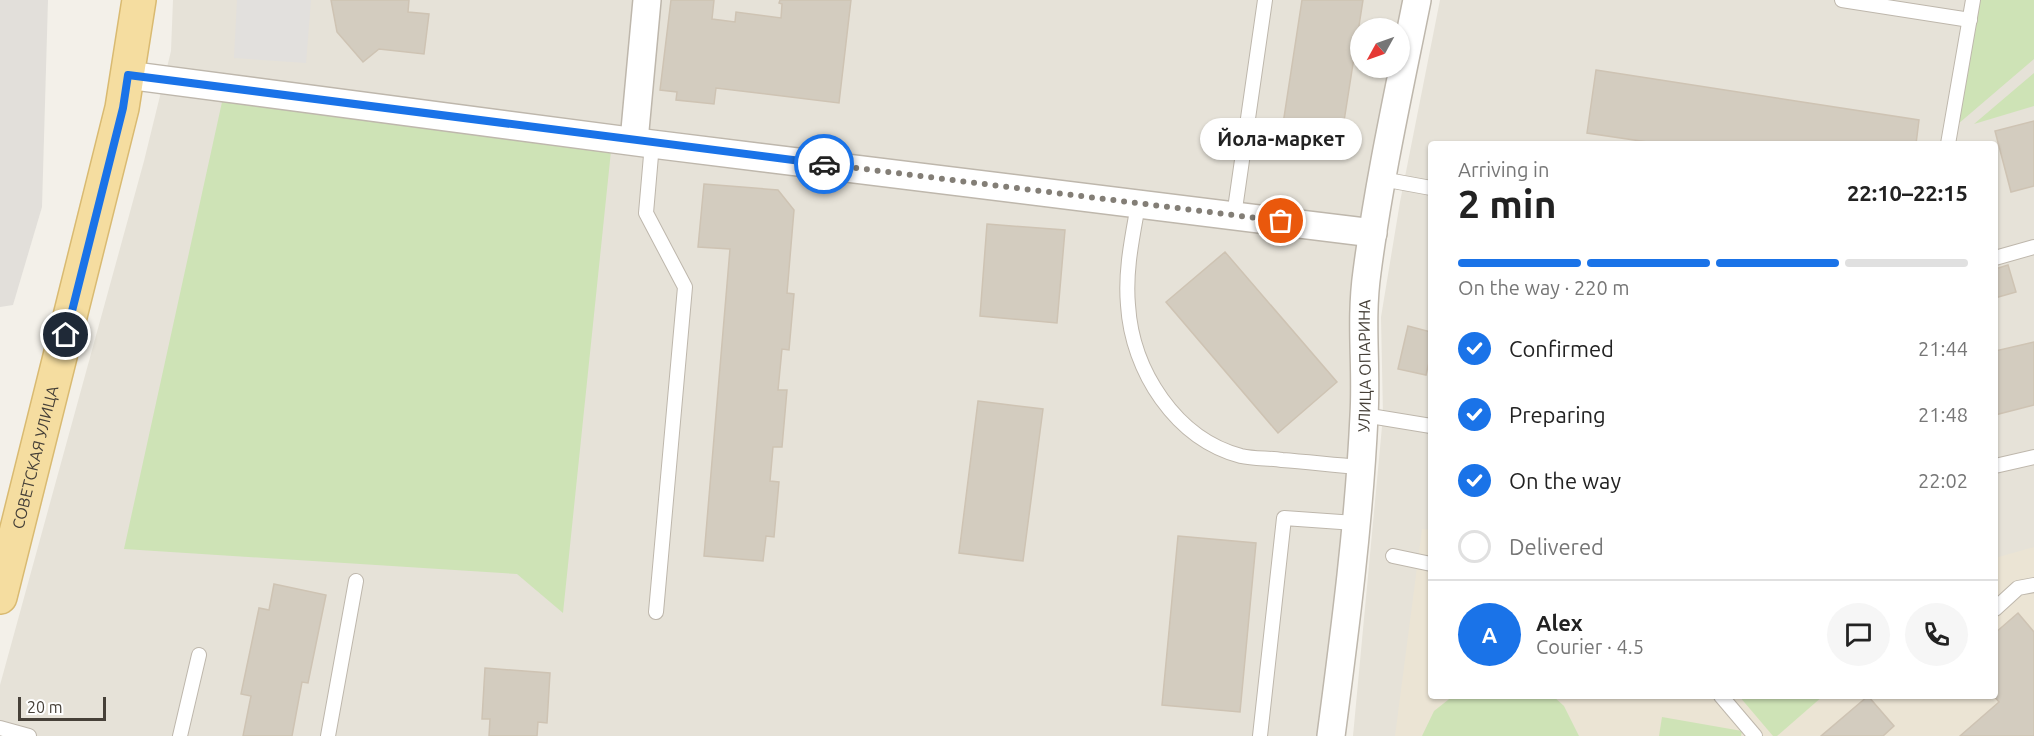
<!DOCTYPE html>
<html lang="en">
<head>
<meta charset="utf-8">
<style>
  :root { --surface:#fff; --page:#f6f6f6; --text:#222; --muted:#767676; --line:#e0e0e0; --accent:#1a73e8 }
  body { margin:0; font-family:Ubuntu,sans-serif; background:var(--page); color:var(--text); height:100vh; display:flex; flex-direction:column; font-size:22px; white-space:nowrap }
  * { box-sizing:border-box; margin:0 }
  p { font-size:20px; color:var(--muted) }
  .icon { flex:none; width:33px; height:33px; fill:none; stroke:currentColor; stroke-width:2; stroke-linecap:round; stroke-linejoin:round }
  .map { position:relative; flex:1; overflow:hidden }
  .panel { position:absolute; left:1428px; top:141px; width:570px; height:558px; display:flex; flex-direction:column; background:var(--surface); border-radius:6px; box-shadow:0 2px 4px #0004 }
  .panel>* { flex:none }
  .needle { width:39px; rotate:230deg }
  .fabs { position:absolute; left:1350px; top:18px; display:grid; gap:12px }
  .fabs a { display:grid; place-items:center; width:60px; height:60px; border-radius:50%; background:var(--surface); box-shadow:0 2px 4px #0004; font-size:30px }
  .scale { position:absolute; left:18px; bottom:15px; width:88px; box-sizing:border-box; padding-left:6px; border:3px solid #464038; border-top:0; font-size:16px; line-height:21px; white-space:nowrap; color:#464038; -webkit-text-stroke:4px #fff; paint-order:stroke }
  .pin { position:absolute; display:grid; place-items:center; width:51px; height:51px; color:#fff; margin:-26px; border:3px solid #fff; border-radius:50%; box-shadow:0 2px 6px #0007 }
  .courier { position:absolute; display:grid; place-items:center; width:60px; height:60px; margin:-30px; border:4px solid #1a73e8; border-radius:50%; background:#fff; color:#222; box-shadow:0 2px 8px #0007 }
  .bubble { position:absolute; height:42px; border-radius:21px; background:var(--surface); box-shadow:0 2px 4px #0004; font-size:20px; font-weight:600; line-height:42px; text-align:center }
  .summary em { font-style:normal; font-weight:600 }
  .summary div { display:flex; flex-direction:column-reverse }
  .summary { display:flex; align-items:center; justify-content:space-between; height:102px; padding:0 30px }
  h1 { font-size:39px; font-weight:600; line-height:45px }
  .bar { display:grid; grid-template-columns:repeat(4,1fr); gap:9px 6px; align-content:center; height:72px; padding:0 30px }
  .bar i { height:8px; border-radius:4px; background:var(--line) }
  .bar .current { background:var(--accent) }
  .bar p { grid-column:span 4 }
  .line { display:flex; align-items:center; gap:15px; padding:0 30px; border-top:2px solid var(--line) }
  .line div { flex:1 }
  .round { display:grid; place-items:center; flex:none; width:63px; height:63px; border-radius:32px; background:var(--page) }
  ol { padding:0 30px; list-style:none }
  li { display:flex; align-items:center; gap:18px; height:66px }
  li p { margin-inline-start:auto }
  li .icon { padding:6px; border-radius:50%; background:var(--accent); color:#fff; stroke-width:4 }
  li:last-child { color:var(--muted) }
  li i { width:33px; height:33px; border:3px solid var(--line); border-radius:50% }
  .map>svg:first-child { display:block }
  .residential { fill:#e6e2d8; fill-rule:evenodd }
  .industrial { fill:#e2dfda }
  .education { fill:#ebe4d4 }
  .green { fill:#cee3b6 }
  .parking { fill:#e2e0dd }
  .building { fill:#d3ccbf; stroke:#cec3b3; stroke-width:1.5 }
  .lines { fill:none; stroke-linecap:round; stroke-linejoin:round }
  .service-casing { stroke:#beb7ac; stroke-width:16 }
  .minor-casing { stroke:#beb7ac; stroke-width:30 }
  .primary-casing { stroke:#d9ba71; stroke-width:36 }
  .service { stroke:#fff; stroke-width:14 }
  .minor { stroke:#fff; stroke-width:27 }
  .primary { stroke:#f5dda0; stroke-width:33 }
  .done { stroke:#837e76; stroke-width:6; stroke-dasharray:0 10.8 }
  .route { stroke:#1a73e8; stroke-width:8 }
  .labels { text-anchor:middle; stroke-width:6; stroke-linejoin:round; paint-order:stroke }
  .street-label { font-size:16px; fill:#464038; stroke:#fff }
</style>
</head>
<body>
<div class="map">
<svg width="2034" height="736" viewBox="0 0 2034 736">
  <rect width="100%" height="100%" fill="#f3f0e9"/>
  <g class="residential">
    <polygon points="173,0 1412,0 1400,28 1360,28 1360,68 1399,68 1350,319 1358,367 1329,736 0,736 0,685 144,161 171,51"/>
    <path d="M1440,0h594v736h-681l30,-320 -2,-99 19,-115zM1431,144h564v552h-564z"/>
  </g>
  <polygon class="industrial" points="0,0 48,0 42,207 13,305 0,307"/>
  <polygon class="education" points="1422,529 1431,530 1431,696 1995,696 1995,558 2034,547 2034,736 1395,736"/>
  <g class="green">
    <polygon points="1978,0 2034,0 2034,59 1958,124"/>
    <polygon points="2034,73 2034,106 1974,124"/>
    <polygon points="222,102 611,151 563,613 517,574 124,549"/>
    <polygon points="1453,696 1553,696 1564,706 1579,736 1422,736 1434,711"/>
    <polygon points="1739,696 1823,696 1777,736 1773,736"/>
    <polygon points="1662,717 1742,731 1741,736 1659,736"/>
  </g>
  <polygon class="parking" points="237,0 311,0 306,63 234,58"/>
  <g class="building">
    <polygon points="331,0 409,0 408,12 429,14 424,54 379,49 363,62 337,32"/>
    <polygon points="671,0 714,0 712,19 735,22 736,12 781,18 782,4 779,3 780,0 851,0 839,103 716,88 714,104 676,100 677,92 660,90"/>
    <polygon points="1302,0 1363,0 1342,134 1283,124"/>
    <polygon points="1596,70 1919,120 1916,144 1661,144 1587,133"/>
    <polygon points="2034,121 2034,186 2011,192 1995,131"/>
    <polygon points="704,184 778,190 794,210 787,293 794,294 789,350 782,349 778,390 787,390 782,447 773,447 770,481 779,482 774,537 766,536 763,561 704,556 730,249 698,247"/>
    <polygon points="987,224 1065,230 1057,323 980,316"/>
    <polygon points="1225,252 1337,382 1278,433 1166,302"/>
    <polygon points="2008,265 2016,292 1995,298 1995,269"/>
    <polygon points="1408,326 1431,332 1431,353 1426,375 1398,369"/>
    <polygon points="2034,342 2034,405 1995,415 1995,351"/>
    <polygon points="978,401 1043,409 1023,561 959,553"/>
    <polygon points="1178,536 1256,543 1240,712 1162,705"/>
    <polygon points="274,584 326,595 308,683 302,682 292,736 243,736 251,696 241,694 259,608 269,610"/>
    <polygon points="2018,613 2034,632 2034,736 1960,736 1999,702 1994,696 1995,633"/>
    <polygon points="485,668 550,673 547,723 538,722 537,736 489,736 490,719 482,719"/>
    <polygon points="1868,696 1894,726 1883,736 1821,736"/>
  </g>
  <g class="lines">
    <g class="service-casing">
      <g id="service">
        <polyline points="1842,0 1970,20"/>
        <polyline points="652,144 646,213 685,287 656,612"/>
        <polyline points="1948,144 1973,0"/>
        <polyline points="1382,179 1431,188"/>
        <path d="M1138,205c-6,34 -13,66 -10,100 4,66 48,134 113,151 13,3 28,2 41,4 26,2 52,5 78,7"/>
        <polyline points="1234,216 1265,0"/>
        <polyline points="1995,258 2034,247"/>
        <polyline points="1364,415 1431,426"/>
        <polyline points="1995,466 2034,457"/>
        <polyline points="1393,556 1431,564"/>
        <polyline points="1995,609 2018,588 2034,585"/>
        <polyline points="1721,696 1755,736"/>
        <polyline points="0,728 29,736"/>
        <polyline points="180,736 199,655"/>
        <polyline points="328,736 356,581"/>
        <polyline points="1260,736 1284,518 1355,523"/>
      </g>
    </g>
    <g class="minor-casing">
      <g id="minor">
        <polyline points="127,75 652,144 1373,233"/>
        <polyline points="634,141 647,0"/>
        <path id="s1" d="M1331,736c14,-106 28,-213 33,-320 3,-49 -4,-95 3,-144 12,-92 32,-182 50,-272"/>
      </g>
    </g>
    <g class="primary-casing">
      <g id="primary">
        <path id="s2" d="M0,597l122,-489 17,-108"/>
      </g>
    </g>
    <use href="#service" class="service"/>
    <use href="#minor" class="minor"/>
    <use href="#primary" class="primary"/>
  </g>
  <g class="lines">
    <polyline class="done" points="824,164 1281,221"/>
    <polyline class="route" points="66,335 123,108 128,75 824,164"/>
  </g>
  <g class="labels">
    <g class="street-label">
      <text dy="6" stroke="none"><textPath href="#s1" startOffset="372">УЛИЦА ОПАРИНА</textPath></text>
      <text dy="6" stroke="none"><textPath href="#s2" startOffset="144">СОВЕТСКАЯ УЛИЦА</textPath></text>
    </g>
  </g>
</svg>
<div class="fabs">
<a><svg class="needle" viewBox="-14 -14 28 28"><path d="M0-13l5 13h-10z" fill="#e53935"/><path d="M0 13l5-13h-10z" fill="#767676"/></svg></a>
</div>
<div class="scale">20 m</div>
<div class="pin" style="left:1281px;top:221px;background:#ea580c"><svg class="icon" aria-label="bag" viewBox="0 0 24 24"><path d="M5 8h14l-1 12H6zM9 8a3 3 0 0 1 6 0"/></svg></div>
<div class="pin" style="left:66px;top:335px;background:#1f2937"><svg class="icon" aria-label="home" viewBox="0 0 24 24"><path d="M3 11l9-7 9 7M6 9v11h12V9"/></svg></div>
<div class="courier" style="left:824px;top:164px"><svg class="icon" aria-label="car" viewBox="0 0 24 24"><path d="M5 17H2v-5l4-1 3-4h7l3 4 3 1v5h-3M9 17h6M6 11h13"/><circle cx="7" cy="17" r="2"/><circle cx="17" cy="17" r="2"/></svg></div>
<div class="bubble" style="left:1200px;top:118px;width:162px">Йола-маркет</div>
<section class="panel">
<div class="summary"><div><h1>2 min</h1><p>Arriving in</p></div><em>22:10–22:15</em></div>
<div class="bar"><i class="current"></i><i class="current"></i><i class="current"></i><i></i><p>On the way · 220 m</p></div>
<ol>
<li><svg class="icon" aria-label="check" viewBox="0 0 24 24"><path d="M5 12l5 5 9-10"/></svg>Confirmed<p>21:44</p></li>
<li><svg class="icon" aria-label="check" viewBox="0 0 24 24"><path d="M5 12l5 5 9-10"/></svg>Preparing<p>21:48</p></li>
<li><svg class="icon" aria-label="check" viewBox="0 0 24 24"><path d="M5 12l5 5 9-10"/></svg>On the way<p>22:02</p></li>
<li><i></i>Delivered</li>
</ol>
<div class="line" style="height:108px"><b class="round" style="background:var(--accent);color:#fff">A</b><div><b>Alex</b><p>Courier · 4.5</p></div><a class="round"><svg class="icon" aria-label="chat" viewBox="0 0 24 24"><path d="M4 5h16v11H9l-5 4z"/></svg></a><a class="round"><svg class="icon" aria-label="phone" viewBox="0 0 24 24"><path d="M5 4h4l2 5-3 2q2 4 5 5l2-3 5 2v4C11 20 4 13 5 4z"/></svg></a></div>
</section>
</div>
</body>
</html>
